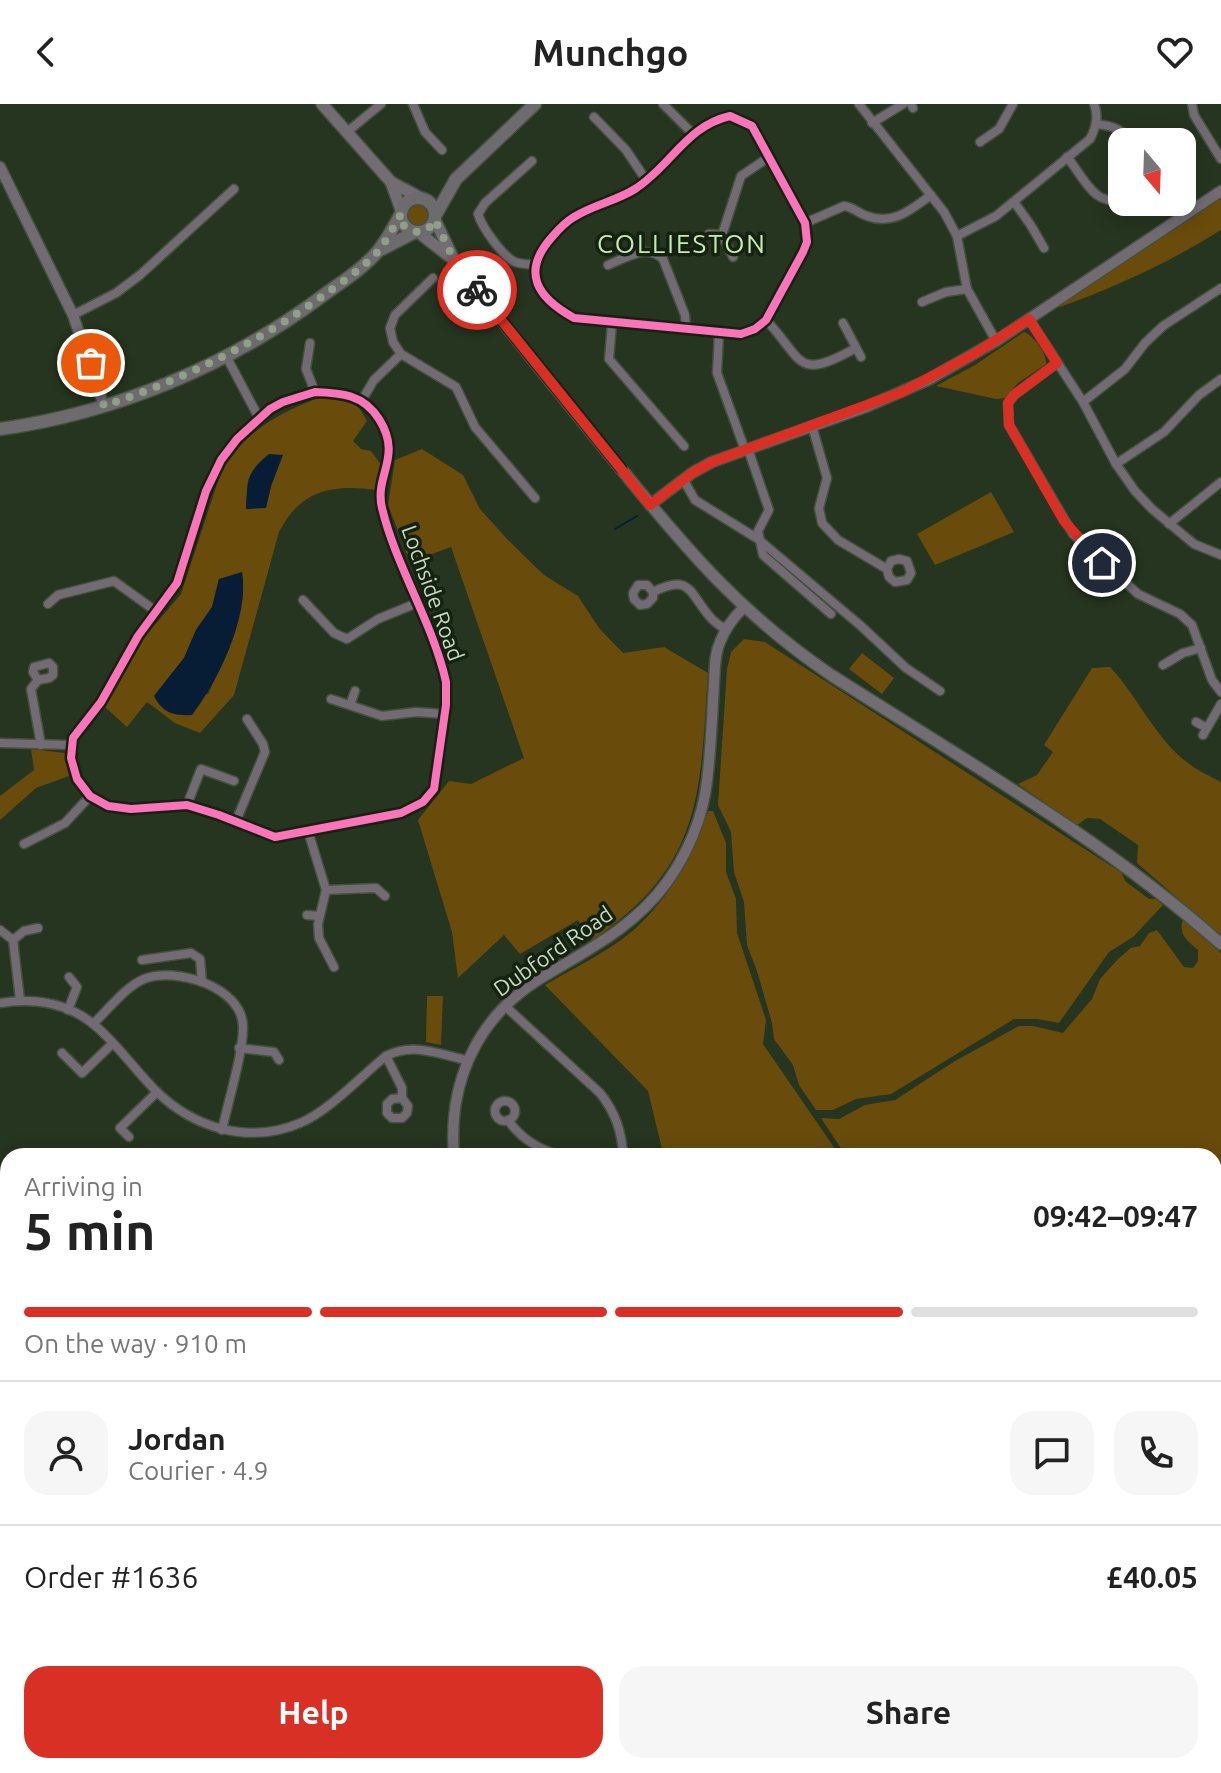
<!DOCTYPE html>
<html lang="en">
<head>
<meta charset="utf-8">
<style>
  :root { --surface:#fff; --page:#f6f6f6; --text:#222; --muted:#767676; --line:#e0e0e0; --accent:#d93025 }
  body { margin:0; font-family:Ubuntu,sans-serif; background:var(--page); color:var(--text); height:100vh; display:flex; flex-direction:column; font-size:30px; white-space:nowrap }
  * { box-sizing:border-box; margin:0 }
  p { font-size:26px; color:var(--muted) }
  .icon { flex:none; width:44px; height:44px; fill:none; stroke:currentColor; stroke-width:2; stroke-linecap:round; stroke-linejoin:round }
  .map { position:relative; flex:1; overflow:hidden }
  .panel { position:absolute; left:0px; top:1044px; width:1222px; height:626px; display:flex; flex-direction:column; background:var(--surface); border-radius:24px 24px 0 0; box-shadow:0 4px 20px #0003 }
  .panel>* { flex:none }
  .needle { width:52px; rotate:161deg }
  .tools { position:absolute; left:1108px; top:24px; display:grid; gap:16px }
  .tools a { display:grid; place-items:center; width:88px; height:88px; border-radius:16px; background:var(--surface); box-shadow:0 4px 20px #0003; font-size:40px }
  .pin { position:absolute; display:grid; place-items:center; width:68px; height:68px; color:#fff; margin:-34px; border:4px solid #fff; border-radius:50%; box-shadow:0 2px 8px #0007 }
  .courier { position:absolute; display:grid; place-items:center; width:80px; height:80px; margin:-40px; border:6px solid #d93025; border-radius:50%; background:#fff; color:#222; box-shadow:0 2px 10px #0007 }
  .headline em { font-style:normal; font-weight:700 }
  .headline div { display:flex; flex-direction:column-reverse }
  .headline { display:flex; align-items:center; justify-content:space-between; height:136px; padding:0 24px }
  h1 { font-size:52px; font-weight:700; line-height:60px }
  .bar { display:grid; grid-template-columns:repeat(4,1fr); gap:12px 8px; align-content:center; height:96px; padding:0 24px }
  .bar i { height:10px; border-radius:6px; background:var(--line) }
  .bar .active { background:var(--accent) }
  .bar p { grid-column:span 4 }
  .line { display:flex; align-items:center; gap:20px; padding:0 24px; border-top:2px solid var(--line) }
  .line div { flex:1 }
  .round { display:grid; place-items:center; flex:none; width:84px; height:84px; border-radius:24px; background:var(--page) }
  .cta { display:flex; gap:16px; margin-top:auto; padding:16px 24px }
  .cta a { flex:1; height:92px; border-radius:24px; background:var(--accent); color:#fff; font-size:32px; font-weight:700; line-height:92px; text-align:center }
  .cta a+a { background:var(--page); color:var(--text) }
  header { display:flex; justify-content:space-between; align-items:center; height:104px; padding:0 24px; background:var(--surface); font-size:36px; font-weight:700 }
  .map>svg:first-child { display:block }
  .green { fill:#694b0c; fill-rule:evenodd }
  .water { fill:#071c35 }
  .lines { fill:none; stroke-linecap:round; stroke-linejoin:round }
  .stream { stroke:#071c35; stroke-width:2 }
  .minor-casing { stroke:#44513e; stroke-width:11 }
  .tertiary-casing { stroke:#44513e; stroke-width:13 }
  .secondary-casing { stroke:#44513e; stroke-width:14 }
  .primary-casing { stroke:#44513e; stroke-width:15 }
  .minor { stroke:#726b74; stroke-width:8 }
  .tertiary { stroke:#726b74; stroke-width:10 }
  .secondary { stroke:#726c73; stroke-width:11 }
  .primary { stroke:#6e6b6f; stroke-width:12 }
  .cycleway-casing { stroke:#152210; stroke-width:13 }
  .cycleway { stroke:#fb73b8; stroke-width:8 }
  .done { stroke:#8f9f88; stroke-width:8; stroke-dasharray:0 14.4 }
  .route { stroke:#d93025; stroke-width:10 }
  .labels { text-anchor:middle; stroke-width:7; stroke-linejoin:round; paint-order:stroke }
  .street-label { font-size:22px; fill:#c7d8c0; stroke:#152210 }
  .quarter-label { font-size:26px; letter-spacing:2px; fill:#c6e9b8; stroke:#152210 }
</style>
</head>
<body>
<header><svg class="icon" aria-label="back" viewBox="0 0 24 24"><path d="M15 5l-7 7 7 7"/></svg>Munchgo<svg class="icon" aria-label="heart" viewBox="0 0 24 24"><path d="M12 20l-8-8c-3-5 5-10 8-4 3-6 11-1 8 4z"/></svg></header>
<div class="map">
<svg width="1221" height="1669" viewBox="0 0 1221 1669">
  <rect width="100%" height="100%" fill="#26351f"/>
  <g class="green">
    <path d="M1221,92v34c-51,32 -105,57 -161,77l-3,-2z"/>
    <circle cx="418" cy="111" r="12"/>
    <path d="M1024,228c10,4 23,21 22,32l-28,19 -13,15 -9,1 -60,-13 39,-21z"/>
    <path d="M318,294h15l24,6 10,17 -14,20 8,8 10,2 11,15 -5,24c-44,-6 -76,-1 -98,42l-45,163 -34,38 -25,-10 -28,-21 -20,25 -22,-20 37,-67 39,-46 40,-122c25,-41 54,-57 97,-74zM282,352l-11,30 -5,21 -20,2 2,-29zM219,475l11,68 -22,47 -54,2 30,-38 12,-28 16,-23z"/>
    <path d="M422,345l41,26 17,34 27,30 37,36 34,21 21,32 24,25 41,-6 44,26c-8,121 -5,193 -116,267l-14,-20 -58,34 -16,-19 -46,43 -6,-46 -34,-112 31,-39 22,3 53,-26 -73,-211 -41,15 -22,-57 7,-45z"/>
    <polygon points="991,388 1014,428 935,461 917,430"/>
    <polygon points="744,535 765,538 1122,769 1125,777 1149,795 1156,795 1163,801 1133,833 1109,848 1059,919 1038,915 1014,915 891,990 856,995 833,1006 816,1006 799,981 793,961 774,935 772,919 757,867 747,841 744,798 734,768 731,728 718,701 727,565 731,548"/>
    <polygon points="862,549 894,574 882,590 849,565"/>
    <path d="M1110,563c28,30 45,71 78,96 10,8 22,13 33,19v154l-84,-73 1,-18 -38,-26 -13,-1 -10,7 -59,-41 19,-9 16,-23 -9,-7 48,-77z"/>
    <polygon points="31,645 65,649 69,672 36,684 0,716 0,692 34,666"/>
    <path d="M708,707h5l13,32v29l10,27 1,34 29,87 -3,24 77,112h-128l-50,-7 -14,-58 -103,-106c32,-19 72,-37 98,-64 32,-32 50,-68 65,-110z"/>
    <path d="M1183,815l38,34v372l-7,2v-171h-368l-25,-38 18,1 26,-14 30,-5 60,-39 64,-35h14l30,7 29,-34 8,-20 18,-20 13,-11 9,-2 9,-13 8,-3 27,37 9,1 5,-7v-11c-11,-10 -20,-15 -15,-31z"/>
    <polygon points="427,892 443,892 441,941 426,938"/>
    <polygon points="1221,1225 1221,1669 1046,1669 1043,1662 1214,1662 1214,1231"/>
  </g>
  <g class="water">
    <path d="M269,350l14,1 -12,31 -5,22 -20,1c2,-29 -1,-35 23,-55z"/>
    <path d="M242,468c8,44 -24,109 -50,143 -19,1 -29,-2 -38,-19l30,-38 12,-28 16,-23 7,-28z"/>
  </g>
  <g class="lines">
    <polyline class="stream" points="615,425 637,412"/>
    <g class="minor-casing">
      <g id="minor">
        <polyline points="413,0 425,28 442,46"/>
        <polyline points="663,0 693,30"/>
        <polyline points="859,0 944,108 957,132 967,185 996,237"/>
        <polyline points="911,0 913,4"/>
        <polyline points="1192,0 1194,11 1221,55"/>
        <path d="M730,12l22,10 53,97 2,19 -4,10 -37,68 -11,9 -14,5 -167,-16c-36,-20 -54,-45 -22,-81 6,-7 13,-15 22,-20 19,-12 42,-16 61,-28 36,-23 51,-63 95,-73z"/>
        <polyline points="594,13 626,46 646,76"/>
        <polyline points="872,19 903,0"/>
        <path d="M1096,20c17,2 25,4 34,18"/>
        <polyline points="347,28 381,0"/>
        <polyline points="980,38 999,25 1013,0"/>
        <path d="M1067,53c14,16 29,54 55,40"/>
        <path d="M532,57l-47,42 -7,11c4,13 24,42 37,48 5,2 13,2 20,3"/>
        <polyline points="1014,98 1030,120 1044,144"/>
        <path d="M805,119l39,-17c9,1 14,7 23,10 26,10 45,-7 64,-21"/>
        <polyline points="709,130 722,131"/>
        <path d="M957,132l39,-20 94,-77c6,-11 9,-23 4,-35"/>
        <polyline points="733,153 722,131 741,72 769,53"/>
        <path d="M608,161c18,-7 39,-22 55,-6l22,56 1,14"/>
        <polyline points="433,174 395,211 390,224 393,238 401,250 456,283 475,323 535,394"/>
        <polyline points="922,198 946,188 967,185"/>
        <polyline points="73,211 116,189 140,171 234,85"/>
        <polyline points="1029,215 1083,298 1116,360 1135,387 1152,405 1194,440 1221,451"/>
        <path d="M766,216c38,40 29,62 90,28"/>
        <polyline points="612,219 609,255 684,342"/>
        <polyline points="843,219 861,253"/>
        <polyline points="719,228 717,269 745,346"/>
        <polyline points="310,239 306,265 315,288"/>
        <polyline points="226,252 259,314"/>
        <polyline points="1057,259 1014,291 1008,299 1009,321 1073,430 1138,490 1180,510 1192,521 1212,576 1221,588"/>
        <path d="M315,288c26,1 48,2 64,27 24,38 -5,56 3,89 14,59 51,115 64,174v23l-12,84 -11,13 -22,11 -126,24 -56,-22 -32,-10 -56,4 -23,-3 -18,-10 -13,-17 -6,-21 2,-20 28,-36 37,-66 39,-53 29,-92 15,-31 16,-21 33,-30 13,-7z"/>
        <polyline points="362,296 374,276 401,250"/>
        <polyline points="1083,298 1125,265 1145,239 1163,222 1221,184"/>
        <polyline points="812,322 827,374 819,404 822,419 838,436 887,465 889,473 895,478 907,476 911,469 907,457 899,455 891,457 887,465"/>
        <polyline points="748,345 769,406 758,427 763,451 831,510"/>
        <polyline points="1116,360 1164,328 1199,291 1221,275"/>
        <polyline points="683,375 695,396 758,435 861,522 906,564 940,587"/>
        <polyline points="1169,420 1221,378"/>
        <path d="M653,488l-6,-7h-9l-5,8 1,6 6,6 7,-1 6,-6v-6c38,-19 36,1 57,25 5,6 11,9 16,13"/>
        <polyline points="303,496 334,529 347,535 378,515 417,499"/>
        <polyline points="48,500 58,491 114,477 157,508"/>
        <polyline points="1163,561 1183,549 1201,544"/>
        <polyline points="38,576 33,568 34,563 49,559 53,563 53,571 49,574 38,576 31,585 41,641"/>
        <polyline points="331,595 382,612 416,608 444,610"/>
        <polyline points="350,601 355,587"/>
        <polyline points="1196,618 1207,624"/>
        <polyline points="1203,631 1221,600"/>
        <polyline points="0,639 70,641"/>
        <polyline points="187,701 201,665 234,677"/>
        <polyline points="236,717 265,648 263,640 247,615"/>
        <polyline points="308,727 326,786 318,820 319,834 334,863"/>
        <polyline points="24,740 65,719 90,692"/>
        <polyline points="326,786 376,784 385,792"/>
        <polyline points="307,811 319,812"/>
        <polyline points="0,826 13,836 20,896"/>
        <polyline points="13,836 24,827 38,824"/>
        <polyline points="142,856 191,849 200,855 202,878"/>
        <path d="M0,899c33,-5 65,-1 92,20 24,19 42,46 63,67 38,38 94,55 145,33 29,-12 61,-47 86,-67 27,-14 53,-2 80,4"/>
        <path d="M505,902l95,87c15,19 22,38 23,63"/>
        <polyline points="68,906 77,883 69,873"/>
        <path d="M93,920c15,-14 32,-37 51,-45 31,-13 99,8 99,48 0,27 -15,75 -21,103"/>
        <polyline points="239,944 274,948 279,956"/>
        <polyline points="62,949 82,969 112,940"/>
        <polyline points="386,952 402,984 402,994 408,1002 407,1009 402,1014 392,1014 387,1009 387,1000 392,995 402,994"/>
        <circle cx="505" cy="1007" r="10"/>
        <path d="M508,1016c13,19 32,30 54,36"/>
        <polyline points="129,1033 120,1024 157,988"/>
        <polyline points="0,1151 8,1151"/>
        <polyline points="0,1246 8,1246"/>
        <polyline points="296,1662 296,1669"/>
        <polyline points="436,1662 437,1669"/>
        <polyline points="796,1662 798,1669"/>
        <polyline points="866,1662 867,1669"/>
        <polyline points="875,1662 877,1669"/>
        <polyline points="946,1662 947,1669"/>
        <polyline points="358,1669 362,1662"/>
      </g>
    </g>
    <g class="tertiary-casing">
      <g id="tertiary">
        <polyline points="0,63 73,211 104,302"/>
        <polyline points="650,401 692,369 712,358 866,303 928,276 996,237 1221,87"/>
        <path d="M454,1052c-6,-72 22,-137 84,-176 47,-29 96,-52 129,-98 21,-29 36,-65 40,-101 4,-32 5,-65 7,-97 1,-14 0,-29 6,-42 5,-13 14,-25 24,-35"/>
        <polyline points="0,1485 8,1520"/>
        <polyline points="45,1662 46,1669"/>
        <polyline points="482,1662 485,1669"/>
        <polyline points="504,1662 506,1669"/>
      </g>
    </g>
    <g class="secondary-casing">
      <g id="secondary">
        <polyline points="322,0 391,78 401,106"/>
        <polyline points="391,78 421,94"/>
        <path d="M435,116l19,40c54,69 109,138 164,205 68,84 123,149 213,210 133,85 272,164 390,269"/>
        <polyline points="418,128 450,153"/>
      </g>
    </g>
    <g class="primary-casing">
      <g id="primary">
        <circle cx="418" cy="111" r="17"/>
        <polyline points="435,112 456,75 535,0"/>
        <polyline points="378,147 415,128"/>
        <path d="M0,325c115,-16 228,-63 321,-132 19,-14 42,-28 57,-46 9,-11 16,-25 23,-37"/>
      </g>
    </g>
    <use href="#minor" class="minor"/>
    <use href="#tertiary" class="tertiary"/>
    <use href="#secondary" class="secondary"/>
    <use href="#primary" class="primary"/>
    <g class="cycleway-casing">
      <g id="cycleway">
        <path d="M730,12l22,10 53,97 2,19 -4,10 -37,68 -11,9 -14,5 -167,-16c-36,-20 -54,-45 -22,-81 6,-7 13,-15 22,-20 19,-12 42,-16 61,-28 36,-23 51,-63 95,-73z"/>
        <polyline points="475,183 621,364"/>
        <path d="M315,288c26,1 48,2 64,27 24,38 -5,56 3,89 14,59 51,115 64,174v23l-12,84 -11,13 -22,11 -126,24 -56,-22 -32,-10 -56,4 -23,-3 -18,-10 -13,-17 -6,-21 2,-20 28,-36 37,-66 39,-53 29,-92 15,-31 16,-21 33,-30 13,-7z"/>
      </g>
    </g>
    <use href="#cycleway" class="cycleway"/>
  </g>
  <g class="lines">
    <path class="done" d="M91,259l13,43c80,-27 154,-63 223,-113 17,-13 38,-26 52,-43 8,-10 15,-24 22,-36l3,12 13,6 11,-3 7,-9 19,40 23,30"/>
    <polyline class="route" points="477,186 650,401 692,369 712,358 902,288 974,250 1029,215 1057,259 1014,291 1008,299 1009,321 1064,417 1102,459"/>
  </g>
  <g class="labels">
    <g class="street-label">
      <text transform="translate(433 489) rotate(70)" y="8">Lochside Road</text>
      <text transform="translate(553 847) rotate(-35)" y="8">Dubford Road</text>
    </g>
    <g class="quarter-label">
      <text x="682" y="149">COLLIESTON</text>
    </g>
  </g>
</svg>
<div class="tools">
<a><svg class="needle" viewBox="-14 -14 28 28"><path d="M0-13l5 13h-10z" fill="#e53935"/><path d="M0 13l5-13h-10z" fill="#767676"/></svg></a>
</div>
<div class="pin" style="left:91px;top:259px;background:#ea580c"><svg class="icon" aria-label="bag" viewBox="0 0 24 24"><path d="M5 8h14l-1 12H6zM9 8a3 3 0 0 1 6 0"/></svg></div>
<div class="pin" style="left:1102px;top:459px;background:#1f2937"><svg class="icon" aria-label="home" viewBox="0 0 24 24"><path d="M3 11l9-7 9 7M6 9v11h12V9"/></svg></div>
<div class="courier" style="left:477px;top:186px"><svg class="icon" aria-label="bike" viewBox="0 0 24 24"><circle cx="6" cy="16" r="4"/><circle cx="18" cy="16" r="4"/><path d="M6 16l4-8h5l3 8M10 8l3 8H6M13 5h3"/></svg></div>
<section class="panel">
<div class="headline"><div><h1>5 min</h1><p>Arriving in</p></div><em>09:42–09:47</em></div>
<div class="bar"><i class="active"></i><i class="active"></i><i class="active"></i><i></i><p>On the way · 910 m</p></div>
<div class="line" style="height:144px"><a class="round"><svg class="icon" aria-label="person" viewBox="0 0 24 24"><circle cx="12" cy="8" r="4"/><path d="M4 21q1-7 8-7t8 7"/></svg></a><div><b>Jordan</b><p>Courier · 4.9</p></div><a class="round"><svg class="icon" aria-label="chat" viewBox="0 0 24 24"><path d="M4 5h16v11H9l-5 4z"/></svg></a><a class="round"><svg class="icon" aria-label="phone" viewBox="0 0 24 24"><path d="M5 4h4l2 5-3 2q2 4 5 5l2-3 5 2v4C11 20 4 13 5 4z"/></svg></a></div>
<div class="line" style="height:104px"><div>Order #1636</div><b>£40.05</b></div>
<div class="cta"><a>Help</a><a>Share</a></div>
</section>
</div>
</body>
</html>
